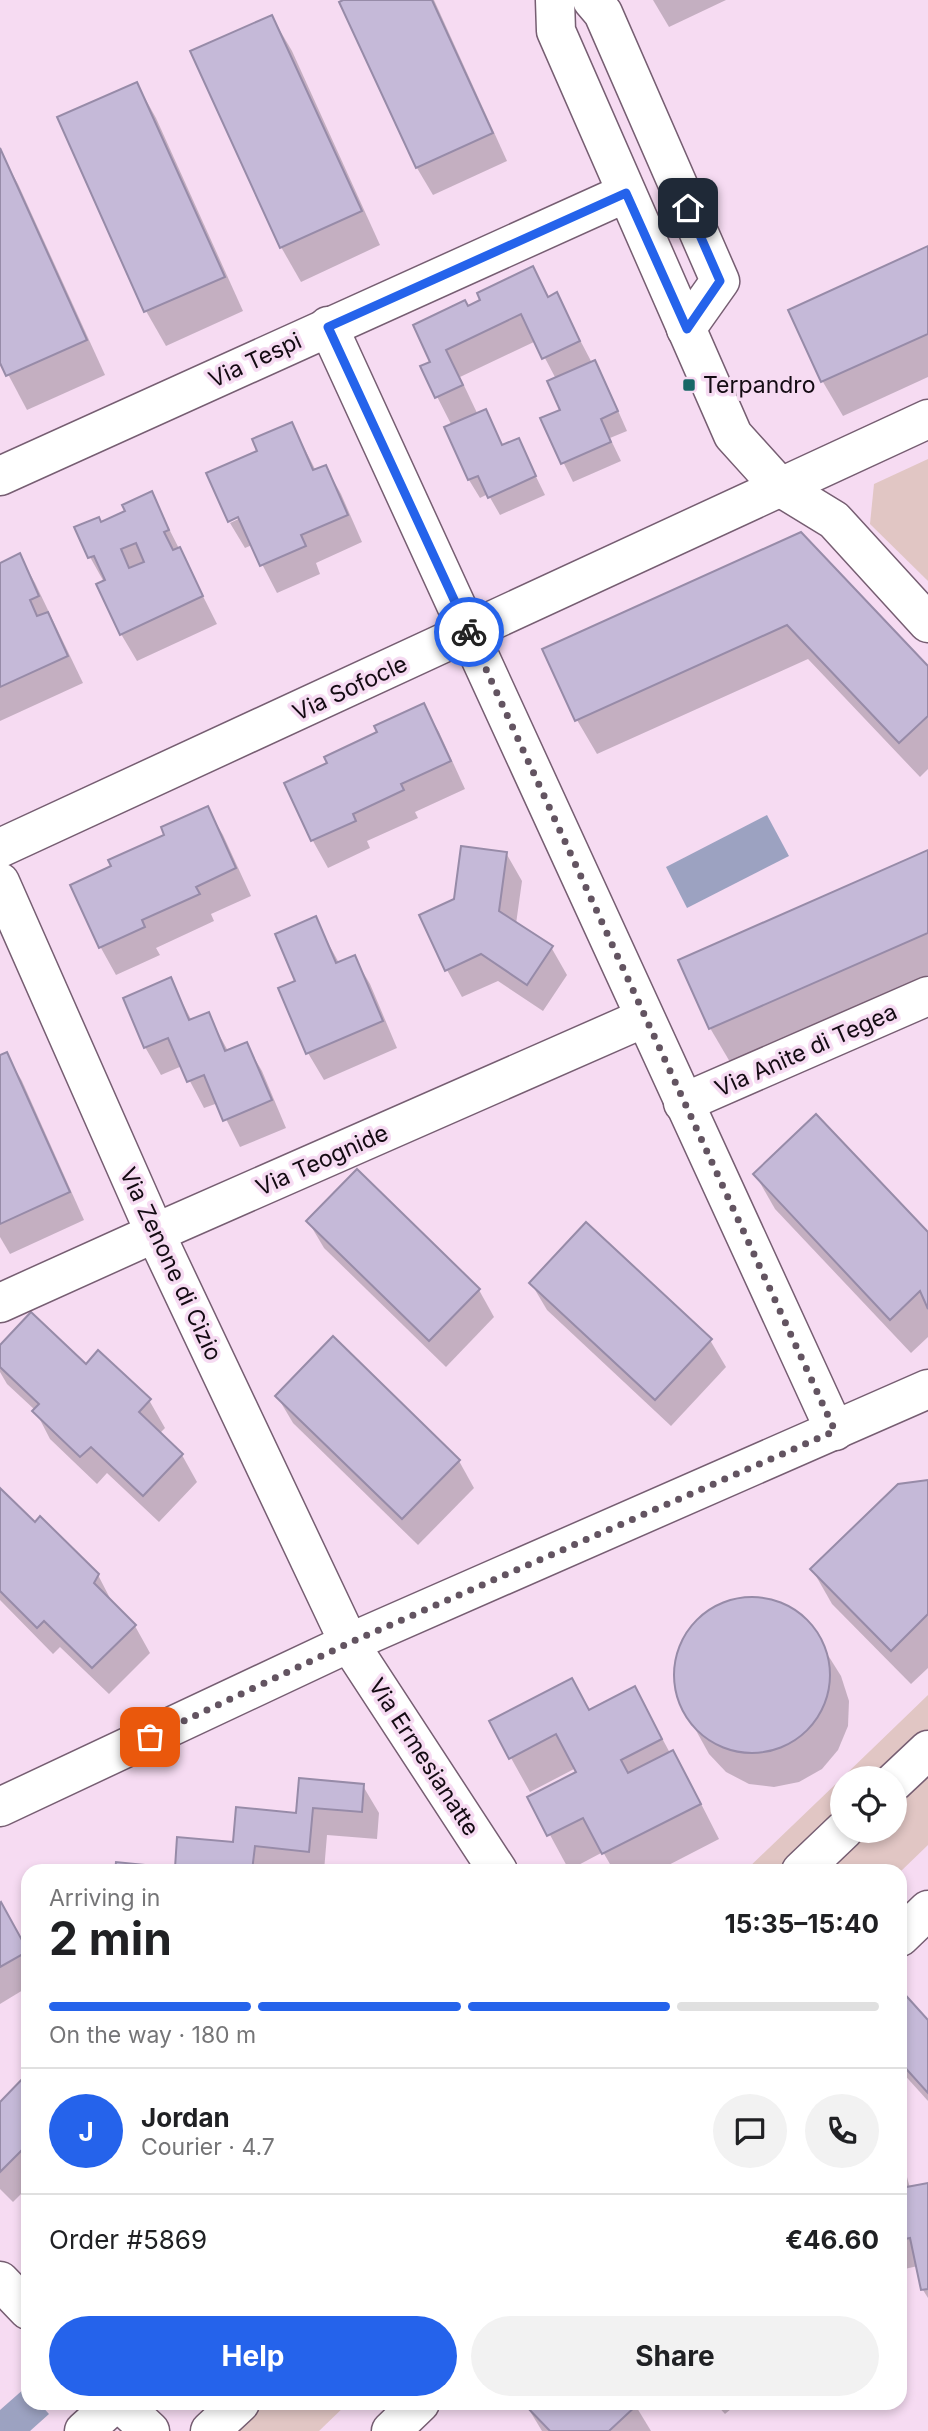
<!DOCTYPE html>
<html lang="en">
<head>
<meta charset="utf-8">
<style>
  :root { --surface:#fff; --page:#f2f2f2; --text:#202124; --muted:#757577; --line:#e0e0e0; --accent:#2563eb }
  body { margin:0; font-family:Inter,sans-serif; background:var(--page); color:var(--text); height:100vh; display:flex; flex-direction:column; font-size:26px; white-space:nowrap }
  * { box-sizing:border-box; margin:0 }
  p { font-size:23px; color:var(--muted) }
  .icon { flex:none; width:38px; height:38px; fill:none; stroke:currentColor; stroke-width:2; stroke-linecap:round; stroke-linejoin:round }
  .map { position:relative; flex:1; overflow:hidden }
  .side { position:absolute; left:21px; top:1864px; width:886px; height:546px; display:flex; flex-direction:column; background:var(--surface); border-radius:21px; box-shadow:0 4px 10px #0003 }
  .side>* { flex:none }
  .tools { position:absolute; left:830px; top:1766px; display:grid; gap:14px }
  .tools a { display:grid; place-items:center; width:77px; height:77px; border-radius:50%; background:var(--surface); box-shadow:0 4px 10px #0003; font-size:35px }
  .pin { position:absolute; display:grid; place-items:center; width:60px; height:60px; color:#fff; margin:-30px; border-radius:14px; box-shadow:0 4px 10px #0006 }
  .courier { position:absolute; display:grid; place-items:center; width:70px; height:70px; margin:-35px; border:5px solid #2563eb; border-radius:50%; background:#fff; color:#222; box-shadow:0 2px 9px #0007 }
  .summary em { font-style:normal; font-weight:700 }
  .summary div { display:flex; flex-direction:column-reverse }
  .summary { display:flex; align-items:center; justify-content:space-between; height:119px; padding:0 28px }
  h1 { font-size:46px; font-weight:700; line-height:52px }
  .bar { display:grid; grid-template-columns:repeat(4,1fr); gap:10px 7px; align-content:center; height:84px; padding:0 28px }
  .bar i { height:9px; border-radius:5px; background:var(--line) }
  .bar .current { background:var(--accent) }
  .bar p { grid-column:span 4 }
  .line { display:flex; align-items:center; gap:18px; padding:0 28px; border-top:2px solid var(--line) }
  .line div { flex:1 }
  .round { display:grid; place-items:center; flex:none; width:74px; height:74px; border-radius:37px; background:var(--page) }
  .button { display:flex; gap:14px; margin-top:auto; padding:14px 28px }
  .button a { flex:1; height:80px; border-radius:42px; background:var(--accent); color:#fff; font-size:28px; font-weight:700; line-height:80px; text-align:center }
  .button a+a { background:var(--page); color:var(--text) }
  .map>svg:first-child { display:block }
  .green { fill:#e1c6c4 }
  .water { fill:#9ca2c1 }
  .shadow { fill:#0003 }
  .building { fill:#c5b9d8; stroke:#978ba8; stroke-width:2; fill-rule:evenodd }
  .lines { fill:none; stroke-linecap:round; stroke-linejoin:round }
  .minor-casing { stroke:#765e72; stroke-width:41 }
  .minor { stroke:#fff; stroke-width:38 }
  .done { stroke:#635461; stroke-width:7; stroke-dasharray:0 12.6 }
  .route { stroke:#2563eb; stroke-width:9 }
  .poi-dot { fill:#176666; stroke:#f6dbf2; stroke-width:2.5 }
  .labels { text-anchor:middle; stroke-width:7; stroke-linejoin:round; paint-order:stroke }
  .street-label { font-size:23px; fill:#140b13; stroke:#f6dbf2 }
  .poi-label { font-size:23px; fill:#140b13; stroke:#f6dbf2; text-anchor:start }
</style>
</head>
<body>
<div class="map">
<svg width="928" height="2431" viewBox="0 0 928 2431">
  <rect width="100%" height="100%" fill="#f6dbf2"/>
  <g class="green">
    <polygon points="928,459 928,581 870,524 874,484"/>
    <polygon points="928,1695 928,1845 900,1872 745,1871 842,1778 842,1830 894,1830 894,1778 842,1778"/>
    <polygon points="204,2403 348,2403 319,2431 231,2431"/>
  </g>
  <g class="water">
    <polygon points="767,815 789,856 687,908 666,867"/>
    <polygon points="25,2388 28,2391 28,2403 39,2403 49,2414 30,2431 0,2431 0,2410"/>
  </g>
  <g class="shadow">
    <polygon points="347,0 434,0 507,161 433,195 417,168 341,2"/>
    <polygon points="653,0 726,0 669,27"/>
    <polygon points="272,17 292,51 380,245 301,282 281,247"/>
    <polygon points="137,84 156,118 243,311 166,346 146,311 60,118"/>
    <polygon points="0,152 18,184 105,375 27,410 0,359"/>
    <polygon points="928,248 928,377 843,416 823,382 790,311"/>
    <polygon points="532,268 549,298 556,294 592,363 595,362 605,381 627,431 610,438 621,461 573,482 542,419 562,411 556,379 536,341 460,377 478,415 485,411 504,447 518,440 545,495 500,515 488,494 480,498 469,480 446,428 452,426 422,367 432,362 467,308"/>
    <polygon points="292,424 316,471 326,467 341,494 362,542 316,563 320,574 277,593 252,545 245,548 230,523 247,515 246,512 229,519 229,521 209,474 259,452"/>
    <polygon points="151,493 217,624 137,661 121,634 104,582 90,557 128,511"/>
    <polygon points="801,534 928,668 928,769 920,777 808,659 597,754 577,720"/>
    <polygon points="20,556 35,583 83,683 0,721 0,565"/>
    <polygon points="423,705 439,732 465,789 415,812 418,818 367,841 370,848 328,868 313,841 286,784 330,764"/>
    <polygon points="207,808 223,835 251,896 211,914 214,921 156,948 160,955 116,975 101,948 72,886 113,867"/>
    <polygon points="928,852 928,975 730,1062 710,1028"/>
    <polygon points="506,853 522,881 516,924 551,947 567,975 543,1011 498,981 462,997 447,970 456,900"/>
    <polygon points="315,919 339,963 354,957 370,984 397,1048 324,1080 308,1053"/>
    <polygon points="170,980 192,1021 208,1014 228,1051 246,1044 262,1071 286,1128 240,1147 218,1103 204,1108 182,1066 161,1075 145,1047"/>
    <polygon points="6,1054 22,1081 84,1220 10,1254 0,1237 0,1057"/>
    <polygon points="755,1174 928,1235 928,1337 911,1353 775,1209"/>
    <polygon points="308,1221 479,1290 494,1317 446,1367 324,1248"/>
    <polygon points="531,1283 710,1340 726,1367 671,1426 547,1310"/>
    <polygon points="0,1348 86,1366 149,1400 165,1428 159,1434 182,1455 197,1482 159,1522 107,1473 97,1484 50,1439 35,1410 7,1384 0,1372"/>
    <polygon points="277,1396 459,1461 474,1488 418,1545 293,1423"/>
    <polygon points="928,1481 928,1668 911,1684 832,1604 812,1569"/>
    <polygon points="0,1490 35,1525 98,1575 113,1604 135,1626 150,1653 109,1694 60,1647 53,1654 0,1600"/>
    <polygon points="760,1598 784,1605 806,1620 841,1676 849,1701 848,1726 838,1750 822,1769 799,1782 774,1787 749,1784 726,1772 709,1754 677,1696 674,1671 679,1648 692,1626 711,1610 734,1600"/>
    <polygon points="635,1688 670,1753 672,1752 692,1786 719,1839 657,1871 614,1871 603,1852 569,1870 530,1798 578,1773 576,1768 530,1792 511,1758 589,1711"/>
    <polygon points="363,1786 379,1813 377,1839 327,1835 324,1871 117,1871 176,1870"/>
    <polygon points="0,1905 28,1952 28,1987 0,2004"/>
    <polygon points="900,1991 928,2022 928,2101 900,2070"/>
    <polygon points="28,2076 28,2187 13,2202 0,2189 0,2104"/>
    <polygon points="900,2163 907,2177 910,2188 928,2184 928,2298 923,2290 918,2266 900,2270"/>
    <polygon points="525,2403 634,2403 651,2431 542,2431"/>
    <polygon points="715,2403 738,2403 725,2414"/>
  </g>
  <g class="building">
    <polygon points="343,0 432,0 493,133 416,168 339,2"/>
    <polygon points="272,15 362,211 280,248 190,51"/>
    <polygon points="137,82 225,277 144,312 57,117"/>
    <polygon points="0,148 87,340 6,376 0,363"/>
    <polygon points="928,246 928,334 821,382 788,310"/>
    <polygon points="533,266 548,297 557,292 580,341 542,359 521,314 446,350 463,385 435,398 420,366 430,362 413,325 465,300 468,306 480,300 477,293"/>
    <polygon points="595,360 618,411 601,419 611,442 561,464 540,418 560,410 547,381"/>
    <polygon points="486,409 502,445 519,438 536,476 488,498 478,476 468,480 444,427"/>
    <polygon points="292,422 313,470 326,465 348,515 301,535 306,546 260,566 238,517 228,522 206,473 257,451 252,439"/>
    <path d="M152,491l17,39 -5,2 9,18 7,-3 23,49 -83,39 -24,-51 9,-4 -11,-24 -6,2 -14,-31 25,-10 2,5 24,-11 -3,-6zM136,543l8,19 -15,6 -8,-19z"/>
    <polygon points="801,532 928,666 928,716 899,743 787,625 575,721 542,649"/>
    <polygon points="20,553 39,596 30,600 37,616 48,612 68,656 0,687 0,563"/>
    <polygon points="424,703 451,761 401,784 404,790 353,814 356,821 311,841 284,783 327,763 324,757 377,732 374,726"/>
    <polygon points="208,806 236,868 196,887 200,894 142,920 145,927 99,948 70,885 111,866 108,860 164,835 161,827"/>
    <polygon points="461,846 507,852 499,911 553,946 527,985 481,954 445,971 419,915 454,899"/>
    <polygon points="928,850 928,933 709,1029 678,960"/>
    <polygon points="316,916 336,963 355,955 383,1021 306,1054 278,988 295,981 275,934"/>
    <polygon points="171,977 189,1020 209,1012 225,1051 247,1042 272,1100 223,1121 204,1075 187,1082 168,1038 144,1048 123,998"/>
    <polygon points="7,1052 70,1192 0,1224 0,1055"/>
    <polygon points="816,1114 928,1232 928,1309 920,1291 890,1320 753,1174"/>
    <polygon points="357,1169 480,1289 429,1341 306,1221"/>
    <polygon points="586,1222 712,1339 655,1400 529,1283"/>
    <polygon points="31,1312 86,1364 98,1350 151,1399 139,1412 183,1454 143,1496 91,1447 80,1457 32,1411 39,1404 0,1367 0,1345"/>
    <polygon points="333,1336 460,1460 402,1519 275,1396"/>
    <polygon points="928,1480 928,1614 891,1651 810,1569 898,1484"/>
    <polygon points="0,1488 35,1522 40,1516 99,1574 94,1583 136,1625 92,1668 44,1621 37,1628 0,1591"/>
    <circle cx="752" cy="1675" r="78"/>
    <polygon points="572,1678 589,1710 635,1686 662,1739 621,1760 628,1773 673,1750 701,1804 602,1854 583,1818 547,1836 527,1797 576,1772 556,1734 509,1759 489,1721"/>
    <polygon points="299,1778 364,1784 362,1812 313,1808 309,1852 255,1846 252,1871 115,1871 116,1862 175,1868 177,1837 233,1842 236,1807 296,1813"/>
    <polygon points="1,1902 28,1951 0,1967 0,1903"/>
    <polygon points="900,1989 928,2020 928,2093 900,2062"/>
    <polygon points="28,2073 28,2144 0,2172 0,2102"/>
    <polygon points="900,2180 901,2188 928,2183 928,2289 921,2290 910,2238 900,2240"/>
    <polygon points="523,2403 636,2403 638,2404 609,2431 550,2431"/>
  </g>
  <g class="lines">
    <g class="minor-casing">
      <g id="minor">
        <polyline points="555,0 556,31 733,435 780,487 834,520 928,623"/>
        <polyline points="592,0 603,13 720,281 686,329"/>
        <polyline points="328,326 835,1431"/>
        <polyline points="0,476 626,193"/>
        <polyline points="0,848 928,419"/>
        <polyline points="0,882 155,1233 349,1643 498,1871"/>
        <polyline points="683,1103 928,996"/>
        <polyline points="0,1303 155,1233 644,1018"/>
        <polyline points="894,1782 928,1750"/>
        <polyline points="0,1807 349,1643 928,1389"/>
        <polyline points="801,1871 844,1830"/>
        <polyline points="900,1937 928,1910"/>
        <polyline points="0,2281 28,2310"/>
        <polyline points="120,2403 150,2431"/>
        <polyline points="84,2431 115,2403"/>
        <polyline points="210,2431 240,2403"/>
        <polyline points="391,2431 420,2403"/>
      </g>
    </g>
    <use href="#minor" class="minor"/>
  </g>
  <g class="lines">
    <polyline class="done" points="150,1737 349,1643 835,1431 469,632"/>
    <polyline class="route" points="469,632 328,327 626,193 687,329 720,281 688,208"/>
  </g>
  <rect class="poi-dot" x="682" y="378" width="14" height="14" rx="3.5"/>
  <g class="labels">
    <g class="street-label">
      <text transform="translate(255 360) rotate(-25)" y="8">Via Tespi</text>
      <text transform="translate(350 688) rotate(-25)" y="8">Via Sofocle</text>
      <text transform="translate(806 1050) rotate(-24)" y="8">Via Anite di Tegea</text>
      <text transform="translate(322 1160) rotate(-24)" y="8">Via Teognide</text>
      <text transform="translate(171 1264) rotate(65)" y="8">Via Zenone di Cizio</text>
      <text transform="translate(424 1757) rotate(57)" y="8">Via Ermesianatte</text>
    </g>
    <g class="poi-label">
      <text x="703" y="393">Terpandro</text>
    </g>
  </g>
</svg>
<div class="tools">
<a><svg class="icon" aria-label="locate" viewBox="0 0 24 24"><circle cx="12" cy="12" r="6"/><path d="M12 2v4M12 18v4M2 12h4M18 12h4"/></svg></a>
</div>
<div class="pin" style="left:150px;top:1737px;background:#ea580c"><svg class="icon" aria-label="bag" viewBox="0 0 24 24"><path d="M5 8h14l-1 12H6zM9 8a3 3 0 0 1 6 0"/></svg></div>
<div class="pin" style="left:688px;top:208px;background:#1f2937"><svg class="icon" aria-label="home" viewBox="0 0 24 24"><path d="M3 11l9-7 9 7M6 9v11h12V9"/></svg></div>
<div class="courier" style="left:469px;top:632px"><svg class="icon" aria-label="bike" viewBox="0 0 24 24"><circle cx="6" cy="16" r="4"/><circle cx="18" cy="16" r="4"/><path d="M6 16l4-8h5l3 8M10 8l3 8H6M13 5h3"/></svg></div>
<section class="side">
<div class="summary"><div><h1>2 min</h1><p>Arriving in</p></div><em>15:35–15:40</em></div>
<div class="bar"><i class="current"></i><i class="current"></i><i class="current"></i><i></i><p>On the way · 180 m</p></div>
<div class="line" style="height:126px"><b class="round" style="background:var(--accent);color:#fff">J</b><div><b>Jordan</b><p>Courier · 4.7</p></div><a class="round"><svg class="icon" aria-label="chat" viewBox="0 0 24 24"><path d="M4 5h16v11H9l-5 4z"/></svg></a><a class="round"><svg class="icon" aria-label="phone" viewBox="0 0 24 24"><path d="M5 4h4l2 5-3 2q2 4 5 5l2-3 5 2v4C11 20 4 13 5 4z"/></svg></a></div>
<div class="line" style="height:91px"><div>Order #5869</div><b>€46.60</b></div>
<div class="button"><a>Help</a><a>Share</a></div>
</section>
</div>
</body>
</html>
